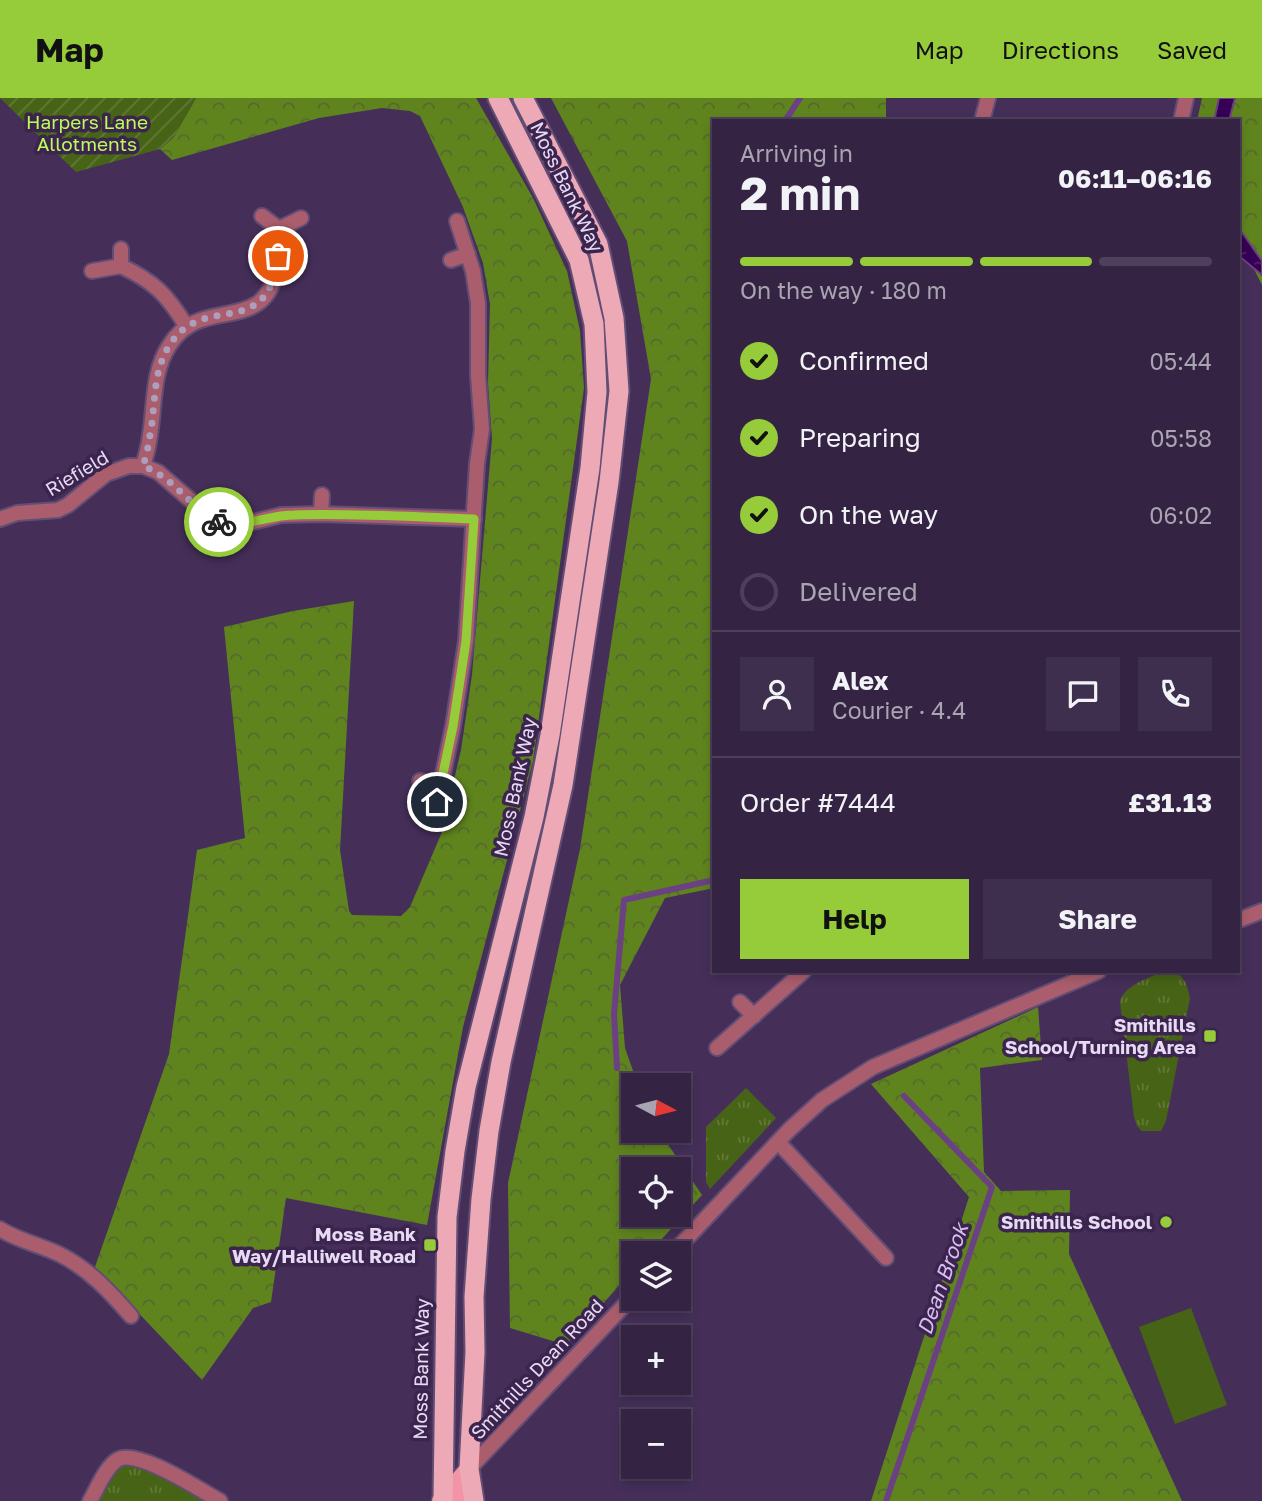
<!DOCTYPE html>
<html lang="en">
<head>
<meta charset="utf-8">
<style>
  :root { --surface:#342343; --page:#3f2f4e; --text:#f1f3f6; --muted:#a9a4b2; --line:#4e405c; --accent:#96cc39 }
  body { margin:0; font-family:"Golos Text",sans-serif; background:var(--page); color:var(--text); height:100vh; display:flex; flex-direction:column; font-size:26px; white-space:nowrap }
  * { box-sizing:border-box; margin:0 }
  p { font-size:23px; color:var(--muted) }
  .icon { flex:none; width:38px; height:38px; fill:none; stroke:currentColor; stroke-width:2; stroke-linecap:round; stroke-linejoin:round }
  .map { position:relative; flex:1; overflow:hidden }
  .drawer { position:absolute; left:712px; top:21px; width:528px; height:854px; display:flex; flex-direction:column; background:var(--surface); border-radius:0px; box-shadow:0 4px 10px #0003,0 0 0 2px var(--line) }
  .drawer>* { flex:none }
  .needle { width:46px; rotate:97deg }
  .fabs { position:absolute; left:621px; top:975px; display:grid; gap:14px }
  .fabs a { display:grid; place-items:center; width:70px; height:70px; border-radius:0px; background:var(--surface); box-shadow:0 4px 10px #0003,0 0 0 2px var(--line); font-size:35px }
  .pin { position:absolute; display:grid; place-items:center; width:60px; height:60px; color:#fff; margin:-30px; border:4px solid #fff; border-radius:50%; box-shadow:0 2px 7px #0007 }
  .courier { position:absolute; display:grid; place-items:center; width:70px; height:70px; margin:-35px; border:5px solid #96cc39; border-radius:50%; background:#fff; color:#222; box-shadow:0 2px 9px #0007 }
  .overview em { font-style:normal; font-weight:700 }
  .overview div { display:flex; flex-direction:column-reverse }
  .overview { display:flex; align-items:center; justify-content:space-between; height:119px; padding:0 28px }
  h1 { font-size:46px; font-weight:700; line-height:52px }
  .bar { display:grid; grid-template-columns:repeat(4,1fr); gap:10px 7px; align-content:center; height:84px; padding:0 28px }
  .bar i { height:9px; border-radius:5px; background:var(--line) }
  .bar .on { background:var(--accent) }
  .bar p { grid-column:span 4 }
  .line { display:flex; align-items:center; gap:18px; padding:0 28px; border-top:2px solid var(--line) }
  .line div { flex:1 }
  .round { display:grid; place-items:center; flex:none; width:74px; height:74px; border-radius:0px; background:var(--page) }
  ol { padding:0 28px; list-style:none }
  li { display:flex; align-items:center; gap:21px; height:77px }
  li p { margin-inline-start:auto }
  li .icon { padding:7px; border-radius:50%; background:var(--accent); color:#111; stroke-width:4 }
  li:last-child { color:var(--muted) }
  li i { width:38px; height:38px; border:4px solid var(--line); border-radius:50% }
  .cta { display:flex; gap:14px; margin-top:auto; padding:14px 28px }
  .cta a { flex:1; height:80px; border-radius:0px; background:var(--accent); color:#111; font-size:28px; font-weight:700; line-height:80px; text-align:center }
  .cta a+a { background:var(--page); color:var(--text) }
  header { display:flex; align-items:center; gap:42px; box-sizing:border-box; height:98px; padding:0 35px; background:var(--accent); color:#111 }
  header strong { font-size:33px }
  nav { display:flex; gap:38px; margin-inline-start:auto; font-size:24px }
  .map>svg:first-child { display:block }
  .grass { fill:url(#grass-tufts) }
  .forest { fill:url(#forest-crowns); fill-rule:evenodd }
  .garden { fill:url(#garden-furrows) }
  .pitch { fill:#476316 }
  .water { fill:url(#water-ripples); stroke:#6b4184; stroke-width:2 }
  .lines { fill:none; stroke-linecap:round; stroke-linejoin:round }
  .stream { stroke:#6b4184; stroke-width:6 }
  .minor-casing { stroke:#624e75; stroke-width:18 }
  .tertiary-casing { stroke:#624e75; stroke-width:18 }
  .primary-casing { stroke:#624e75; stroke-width:21 }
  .trunk-casing { stroke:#624e75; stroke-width:23 }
  .minor { stroke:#aa5d6d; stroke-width:14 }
  .tertiary { stroke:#aa5d6d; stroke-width:14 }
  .primary { stroke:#f394a6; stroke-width:18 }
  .trunk { stroke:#edaab6; stroke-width:19 }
  .done { stroke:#ae9ebe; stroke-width:7; stroke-dasharray:0 12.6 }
  .route { stroke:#96cc39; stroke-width:9 }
  .poi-dot { fill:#96cc39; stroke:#3b244d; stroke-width:2.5 }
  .labels { text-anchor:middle; stroke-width:7; stroke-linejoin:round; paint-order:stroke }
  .park-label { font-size:19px; fill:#bdfb5b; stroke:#3b244d }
  .street-label { font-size:19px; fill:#e7daf4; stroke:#3b244d }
  .poi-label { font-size:19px; font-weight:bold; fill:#e7daf4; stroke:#3b244d; text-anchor:end }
  .water-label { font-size:21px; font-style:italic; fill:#d8bdf2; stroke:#3b244d }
</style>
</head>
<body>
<header>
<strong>Map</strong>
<nav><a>Map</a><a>Directions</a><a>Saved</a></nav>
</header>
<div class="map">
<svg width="1262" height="1403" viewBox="0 0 1262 1403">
  <defs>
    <pattern id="grass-tufts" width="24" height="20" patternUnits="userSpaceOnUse" patternTransform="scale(1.75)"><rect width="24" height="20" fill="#476316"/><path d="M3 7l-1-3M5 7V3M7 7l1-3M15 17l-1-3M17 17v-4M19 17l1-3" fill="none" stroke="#627938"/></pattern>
    <pattern id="forest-crowns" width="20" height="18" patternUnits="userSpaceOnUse" patternTransform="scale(1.75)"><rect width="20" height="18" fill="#5f841e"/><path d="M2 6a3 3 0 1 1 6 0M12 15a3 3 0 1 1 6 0" fill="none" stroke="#55692f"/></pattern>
    <pattern id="garden-furrows" width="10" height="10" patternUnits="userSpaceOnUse" patternTransform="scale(1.75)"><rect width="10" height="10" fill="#476316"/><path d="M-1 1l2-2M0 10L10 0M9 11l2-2" fill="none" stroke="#627938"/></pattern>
    <pattern id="water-ripples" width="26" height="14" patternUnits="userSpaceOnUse" patternTransform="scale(1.75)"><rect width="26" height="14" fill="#360054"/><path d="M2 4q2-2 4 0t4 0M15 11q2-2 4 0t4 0" fill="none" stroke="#53256d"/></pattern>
  </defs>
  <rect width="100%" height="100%" fill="#452f59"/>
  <g class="grass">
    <path d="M1165,873c18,0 22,12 25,27l-24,123 -5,10h-19l-5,-5 -3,-9 -14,-115c5,-18 29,-24 45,-31z"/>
    <polygon points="746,990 776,1020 710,1091 706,1084 706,1029"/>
    <polygon points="126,1364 145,1367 209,1403 98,1403 118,1371"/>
  </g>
  <g class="forest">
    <polygon points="196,0 476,0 533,100 567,173 580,233 584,290 533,663 463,929 427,1127 286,1100 271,1204 253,1210 202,1282 95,1169 169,956 197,752 245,740 224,529 293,513 354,503 340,752 349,813 352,817 401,818 410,809 442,734 461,652 472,577 492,341 488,285 490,206 483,165 463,109 420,18 410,13 382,10 319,20 172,62 160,51 173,40"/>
    <path d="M551,0h335v23h-172v767l-49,10 -45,87 5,63 13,37h-4v45l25,1 43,64 -53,58h-15l-1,17 -67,75 -56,-17 -2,-145 72,-334 71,-470 -24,-138zM634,1071h45v45h-45z"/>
    <polygon points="1202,0 1262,0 1262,187 1254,171 1239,158 1239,23 1197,23"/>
    <polygon points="1038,909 1042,962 980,970 984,1074 1001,1093 1070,1092 1069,1156 1182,1403 871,1403 969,1099 871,986"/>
  </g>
  <polygon class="garden" points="0,0 196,0 173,40 160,51 76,74"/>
  <polygon class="pitch" points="1191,1210 1227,1307 1175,1326 1139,1229"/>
  <g class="water">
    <polygon points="1219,0 1235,0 1229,23 1214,23"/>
    <polygon points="1239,130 1262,163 1262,177 1239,158"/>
  </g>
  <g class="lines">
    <g class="stream">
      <polyline points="785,23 800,0"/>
      <polyline points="617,970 614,916 624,802 714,782"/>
      <polyline points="886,1403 992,1089 904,998"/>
    </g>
    <g class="minor-casing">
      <g id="minor">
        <polyline points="982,23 988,0"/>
        <polyline points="1181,23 1186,0"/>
        <polyline points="262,118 279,131 301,120"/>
        <polyline points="451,162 468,156"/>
        <path d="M121,168c34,16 46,29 66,61"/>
        <polyline points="92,173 121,168 121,151"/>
        <path d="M143,368c3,-10 6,-21 7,-31 5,-30 2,-63 19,-89 31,-52 93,-10 107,-74 4,-14 3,-29 3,-43"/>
        <polyline points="321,416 322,397"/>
        <polyline points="0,421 17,415 58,412 68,407 106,376 129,368 143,368 158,374 211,420 232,426 245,426 281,417 321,416 474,421"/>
        <polyline points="420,683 441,688"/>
        <polyline points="434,719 453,628 466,543 477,366 482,331 478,277 478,205 473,173 457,123"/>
        <polyline points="740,904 754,918"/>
        <polyline points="717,950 804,873"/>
        <polyline points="778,1044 886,1160"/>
        <path d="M0,1131c19,12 41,16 61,26 29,15 49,37 70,61"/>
        <path d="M90,1403c7,-12 15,-33 27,-41 19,-13 83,30 103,41"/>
      </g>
    </g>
    <g class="tertiary-casing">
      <g id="tertiary">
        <polyline points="1239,822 1262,813"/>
        <polyline points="673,1155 789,1032 822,1002 873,969 1099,873"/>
        <polyline points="469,1371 634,1197"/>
      </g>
    </g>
    <g class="primary-casing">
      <g id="primary">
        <polyline points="441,1403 469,1371"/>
        <polyline points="460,1403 468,1374"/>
      </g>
    </g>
    <g class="trunk-casing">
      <g id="trunk">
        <polyline points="443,1403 447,1119 455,1053 466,989 534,719 550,637 590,370 597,294 594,226 579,162 498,0"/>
        <polyline points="474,1403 469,1371 475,1254 474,1199 481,1101 489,1033 501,964 563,687 609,384 619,293 614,220 598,146 523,0"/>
      </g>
    </g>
    <use href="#minor" class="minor"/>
    <use href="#tertiary" class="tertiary"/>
    <use href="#primary" class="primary"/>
    <use href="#trunk" class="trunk"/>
  </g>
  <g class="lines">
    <path class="done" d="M219,424c-30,-15 -43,-43 -76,-56 3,-10 6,-21 7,-31 6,-30 2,-62 19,-89 35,-57 98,-1 109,-90"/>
    <path class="route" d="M219,424c26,6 49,-7 75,-7 60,-2 120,2 180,4l-8,122 -13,85 -16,76"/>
  </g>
  <g class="poi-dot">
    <rect x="1203" y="931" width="14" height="14" rx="3.5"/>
    <circle cx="1166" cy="1124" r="7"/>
    <rect x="423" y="1140" width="14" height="14" rx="3.5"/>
  </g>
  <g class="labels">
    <g class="park-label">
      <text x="87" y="31">Harpers Lane<tspan x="87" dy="22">Allotments</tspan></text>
    </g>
    <g class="street-label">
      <text transform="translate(567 89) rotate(64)" y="7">Moss Bank Way</text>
      <text transform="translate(77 375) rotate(-31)" y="7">Riefield</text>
      <text transform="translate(515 689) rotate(-78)" y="7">Moss Bank Way</text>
      <text transform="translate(421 1271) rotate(-89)" y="7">Moss Bank Way</text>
      <text transform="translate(537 1271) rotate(-47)" y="7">Smithills Dean Road</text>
    </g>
    <g class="poi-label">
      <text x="1196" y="934">Smithills<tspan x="1196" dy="22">School/Turning Area</tspan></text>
      <text x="1152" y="1131">Smithills School</text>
      <text x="416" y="1143">Moss Bank<tspan x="416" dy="22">Way/Halliwell Road</tspan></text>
    </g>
    <g class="water-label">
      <text transform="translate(943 1181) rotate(-71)" y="7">Dean Brook</text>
    </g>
  </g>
</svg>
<div class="fabs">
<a><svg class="needle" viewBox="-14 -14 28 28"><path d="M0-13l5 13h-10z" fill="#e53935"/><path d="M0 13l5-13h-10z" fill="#a9a4b2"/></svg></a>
<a><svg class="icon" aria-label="locate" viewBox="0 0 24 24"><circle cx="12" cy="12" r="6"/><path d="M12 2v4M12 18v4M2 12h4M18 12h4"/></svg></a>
<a><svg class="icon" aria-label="layers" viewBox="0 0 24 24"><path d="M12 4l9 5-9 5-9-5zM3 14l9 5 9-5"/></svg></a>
<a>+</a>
<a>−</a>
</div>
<div class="pin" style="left:278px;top:158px;background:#ea580c"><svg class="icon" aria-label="bag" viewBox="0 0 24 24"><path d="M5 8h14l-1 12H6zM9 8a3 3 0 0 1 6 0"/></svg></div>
<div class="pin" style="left:437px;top:704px;background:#1f2937"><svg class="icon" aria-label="home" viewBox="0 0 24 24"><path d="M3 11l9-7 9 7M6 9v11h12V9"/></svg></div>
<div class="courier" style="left:219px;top:424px"><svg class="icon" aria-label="bike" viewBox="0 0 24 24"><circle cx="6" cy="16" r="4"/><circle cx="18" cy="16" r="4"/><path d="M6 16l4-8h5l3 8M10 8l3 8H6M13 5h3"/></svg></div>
<section class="drawer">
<div class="overview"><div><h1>2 min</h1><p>Arriving in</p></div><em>06:11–06:16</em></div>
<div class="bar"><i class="on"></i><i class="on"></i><i class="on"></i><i></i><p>On the way · 180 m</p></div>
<ol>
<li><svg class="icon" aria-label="check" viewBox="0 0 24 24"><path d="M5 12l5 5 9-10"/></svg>Confirmed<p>05:44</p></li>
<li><svg class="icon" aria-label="check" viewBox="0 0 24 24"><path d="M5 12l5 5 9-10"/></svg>Preparing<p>05:58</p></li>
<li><svg class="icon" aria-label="check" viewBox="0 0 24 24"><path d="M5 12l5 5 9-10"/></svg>On the way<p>06:02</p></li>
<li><i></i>Delivered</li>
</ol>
<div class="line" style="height:126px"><a class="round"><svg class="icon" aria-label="person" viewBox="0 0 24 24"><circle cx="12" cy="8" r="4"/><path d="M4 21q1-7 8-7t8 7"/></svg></a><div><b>Alex</b><p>Courier · 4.4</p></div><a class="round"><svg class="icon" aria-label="chat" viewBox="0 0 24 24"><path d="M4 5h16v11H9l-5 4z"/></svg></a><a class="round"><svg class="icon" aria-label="phone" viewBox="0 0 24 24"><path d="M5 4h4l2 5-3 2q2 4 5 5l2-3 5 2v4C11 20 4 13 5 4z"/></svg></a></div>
<div class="line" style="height:91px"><div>Order #7444</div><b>£31.13</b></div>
<div class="cta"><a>Help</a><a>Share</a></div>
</section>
</div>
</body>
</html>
